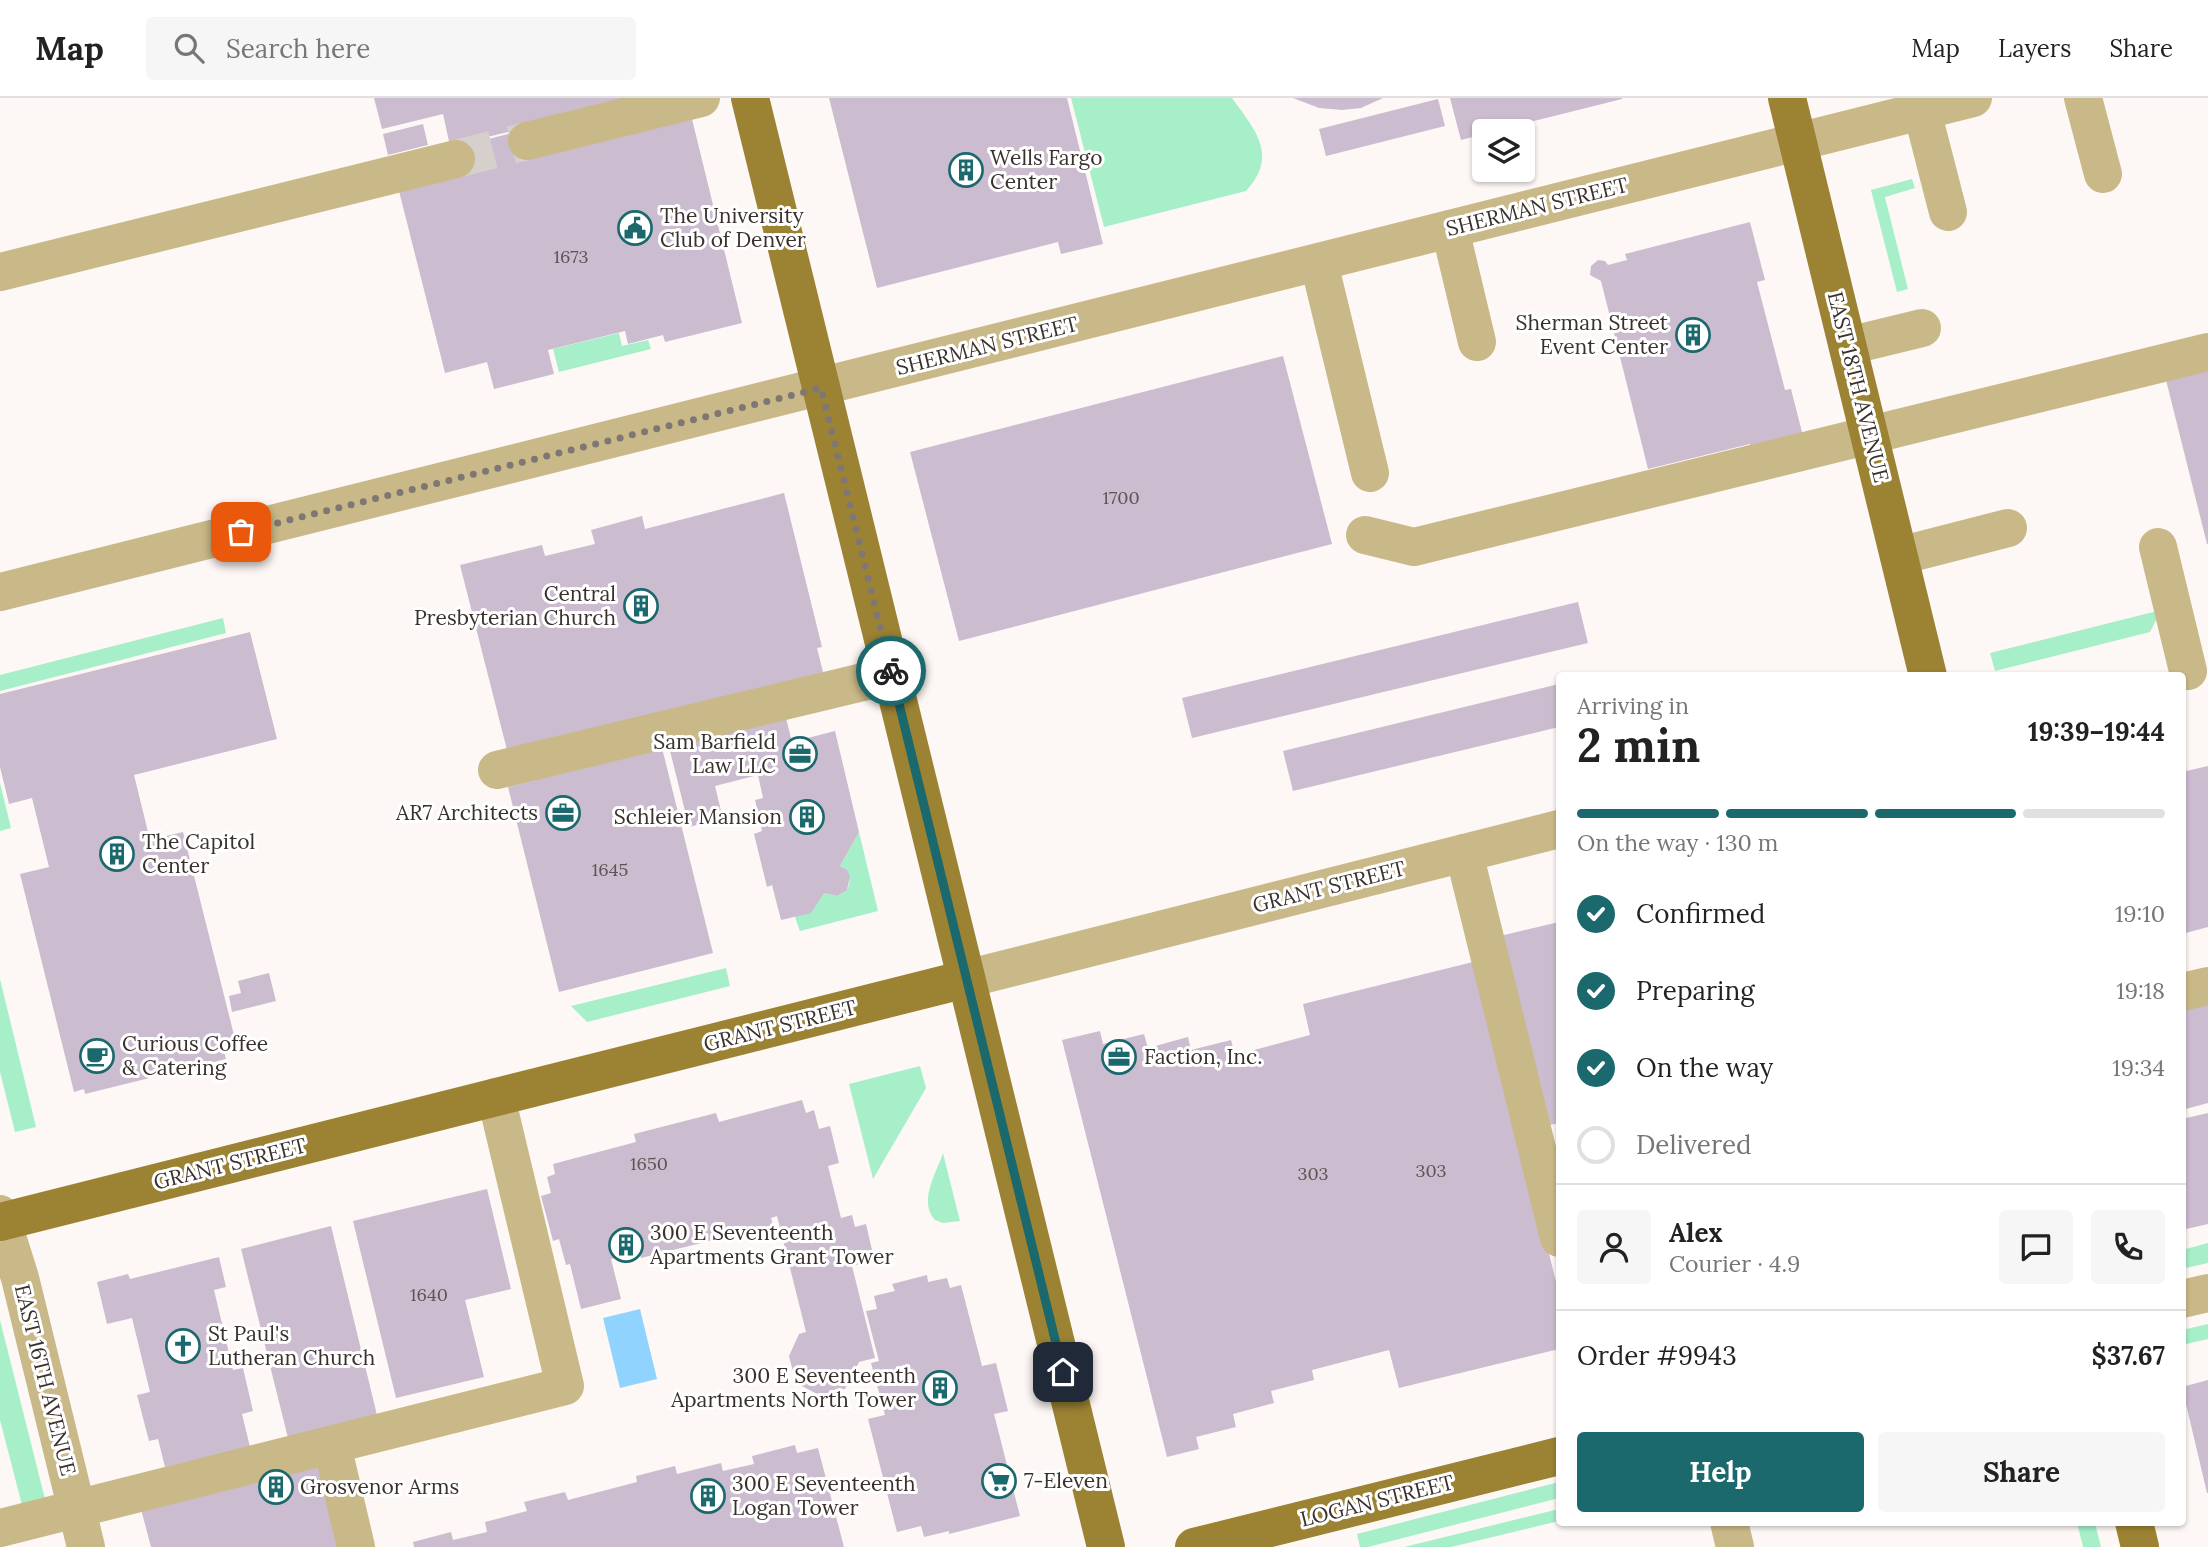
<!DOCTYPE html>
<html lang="en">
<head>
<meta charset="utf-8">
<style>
  :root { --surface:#fff; --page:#f6f6f6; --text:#222; --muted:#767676; --line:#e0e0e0; --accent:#1b686d }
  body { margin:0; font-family:Lora,serif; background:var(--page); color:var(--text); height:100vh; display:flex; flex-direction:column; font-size:26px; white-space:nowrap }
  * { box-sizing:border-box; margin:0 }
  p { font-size:23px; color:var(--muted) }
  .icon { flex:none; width:38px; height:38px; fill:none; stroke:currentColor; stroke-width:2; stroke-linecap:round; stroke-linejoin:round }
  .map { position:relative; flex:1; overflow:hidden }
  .details { position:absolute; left:1556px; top:574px; width:630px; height:854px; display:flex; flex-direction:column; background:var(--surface); border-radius:7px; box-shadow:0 2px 5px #0004 }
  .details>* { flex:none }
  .controls { position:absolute; left:1472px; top:21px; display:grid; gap:14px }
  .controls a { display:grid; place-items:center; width:63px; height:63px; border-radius:7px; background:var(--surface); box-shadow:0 2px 5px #0004; font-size:35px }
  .pin { position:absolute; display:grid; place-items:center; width:60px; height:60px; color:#fff; margin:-30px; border-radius:14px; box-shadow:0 4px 10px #0006 }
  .courier { position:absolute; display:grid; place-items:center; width:70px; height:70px; margin:-35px; border:5px solid #1b686d; border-radius:50%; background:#fff; color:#222; box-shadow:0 2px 9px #0007 }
  .summary em { font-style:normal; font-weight:800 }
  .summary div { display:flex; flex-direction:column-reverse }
  .summary { display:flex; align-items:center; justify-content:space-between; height:119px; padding:0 21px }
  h1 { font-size:46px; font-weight:800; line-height:52px }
  .bar { display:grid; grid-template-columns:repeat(4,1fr); gap:10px 7px; align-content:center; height:84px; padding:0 21px }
  .bar i { height:9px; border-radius:5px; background:var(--line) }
  .bar .active { background:var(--accent) }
  .bar p { grid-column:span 4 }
  .line { display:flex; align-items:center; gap:18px; padding:0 21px; border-top:2px solid var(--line) }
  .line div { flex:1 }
  .round { display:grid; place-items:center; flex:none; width:74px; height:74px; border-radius:7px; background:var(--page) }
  ol { padding:0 21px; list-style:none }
  li { display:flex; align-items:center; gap:21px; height:77px }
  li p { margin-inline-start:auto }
  li .icon { padding:7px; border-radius:50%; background:var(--accent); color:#fff; stroke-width:4 }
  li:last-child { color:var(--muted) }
  li i { width:38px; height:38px; border:4px solid var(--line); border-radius:50% }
  .cta { display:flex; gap:14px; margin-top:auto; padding:14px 21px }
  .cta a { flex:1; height:80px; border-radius:7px; background:var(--accent); color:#fff; font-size:28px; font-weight:800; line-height:80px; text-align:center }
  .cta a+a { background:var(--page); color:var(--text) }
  header { display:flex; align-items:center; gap:42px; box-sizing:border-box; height:98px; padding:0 35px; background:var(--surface); border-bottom:2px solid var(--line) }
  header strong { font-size:33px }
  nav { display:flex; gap:38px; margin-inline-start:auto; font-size:24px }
  .search { width:490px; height:63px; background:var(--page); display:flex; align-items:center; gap:18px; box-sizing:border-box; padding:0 24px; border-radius:7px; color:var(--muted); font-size:26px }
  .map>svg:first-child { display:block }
  .green { fill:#a6efc9 }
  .water { fill:#91d3ff }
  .building { fill:#cbbccf }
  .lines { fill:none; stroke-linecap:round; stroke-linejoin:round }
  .minor-tunnel { stroke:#d6d0cd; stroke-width:38; stroke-dasharray:38 19; stroke-linecap:butt }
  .minor { stroke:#cab988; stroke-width:38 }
  .major { stroke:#9c8333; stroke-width:38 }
  .done { stroke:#7e7773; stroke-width:7; stroke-dasharray:0 12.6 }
  .route { stroke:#1b686d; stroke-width:9 }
  .labels { text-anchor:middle; stroke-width:6; stroke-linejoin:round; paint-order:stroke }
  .number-label { font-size:18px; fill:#5e5456 }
  .poi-label { font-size:21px; fill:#3a312d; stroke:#fff; text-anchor:start }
  .street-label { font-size:21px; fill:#3a312d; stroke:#fff }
</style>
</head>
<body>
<header>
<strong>Map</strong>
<div class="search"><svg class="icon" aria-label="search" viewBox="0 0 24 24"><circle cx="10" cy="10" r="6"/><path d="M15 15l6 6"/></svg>Search here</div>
<nav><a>Map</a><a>Layers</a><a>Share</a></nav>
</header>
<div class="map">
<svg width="2208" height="1449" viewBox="0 0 2208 1449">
  <rect width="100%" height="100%" fill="#fdf8f5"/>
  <g class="green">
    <path d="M1071,0h161c23,32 47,57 14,93l-142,36z"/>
    <polygon points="1912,81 1915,90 1885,99 1908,191 1897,194 1871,92"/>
    <polygon points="619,235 622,248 648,242 651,251 559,274 553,251"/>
    <polygon points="2161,512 2150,534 1995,573 1990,555"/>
    <polygon points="223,520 226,535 0,593 0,577"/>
    <polygon points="0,685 11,730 0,733"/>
    <path d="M859,734l19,79 -78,20 -5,-14 29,-24 13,3 10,-6c5,-10 3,-19 -7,-24z"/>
    <polygon points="726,870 730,888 587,924 571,908"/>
    <polygon points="0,881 36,1029 15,1034 0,974"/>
    <polygon points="920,968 926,990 873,1081 849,986"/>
    <path d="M943,1055l17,68 -17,2 -8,-3c-17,-19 1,-46 8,-67z"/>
    <polygon points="2208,1145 2208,1165 2182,1171 2182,1152"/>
    <polygon points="0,1222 45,1401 22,1407 0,1322"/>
    <polygon points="2208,1226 2208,1241 2182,1247 2182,1232"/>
    <polygon points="1559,1384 1559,1400 1368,1449 1360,1449 1357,1436"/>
    <polygon points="1559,1411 1559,1423 1451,1449 1404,1449"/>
    <polygon points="2077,1425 2095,1425 2101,1449 2083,1449"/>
  </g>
  <polygon class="water" points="640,1211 657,1281 620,1290 603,1220"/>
  <g class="building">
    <polygon points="374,0 645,0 645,1 450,48 443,16 382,31"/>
    <polygon points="829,0 1067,0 1103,146 1061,156 1058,144 877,190"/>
    <polygon points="1293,0 1383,0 1361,10 1342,12 1319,10"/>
    <polygon points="1450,0 1622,0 1622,1 1494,33 1484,33 1484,36 1461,42"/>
    <polygon points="1438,1 1445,28 1326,58 1319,31"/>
    <polygon points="691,17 742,225 665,244 663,237 628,246 625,233 548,252 554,276 494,291 487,264 445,275 399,93 453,50 524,32"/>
    <polygon points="423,26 428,47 388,57 383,36"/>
    <polygon points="1750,124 1765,182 1757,184 1785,292 1791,291 1804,342 1753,355 1750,346 1648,371 1601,183 1590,177 1591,168 1598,162 1605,163 1608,167 1627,162 1625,156"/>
    <polygon points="1283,258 1332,446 959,543 910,354"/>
    <polygon points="2208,271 2208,446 2207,446 2166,282"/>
    <polygon points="784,395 822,549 817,550 824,578 507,652 460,467 542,447 545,458 595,446 591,432 642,418 645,431"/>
    <polygon points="1578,504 1588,545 1192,640 1182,600"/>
    <polygon points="250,534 277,641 134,677 150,742 183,734 237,949 224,953 226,961 85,996 84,991 74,994 20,776 49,769 32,700 9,706 0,669 0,596"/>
    <polygon points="1559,586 1559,629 1293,693 1283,653"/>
    <polygon points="785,616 792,644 835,633 859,734 840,768 847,772 850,779 847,792 837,798 824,795 811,815 781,822 772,787 767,789 754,736 762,733 755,702 763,700 758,677 715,688 722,717 712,720 713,723 689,729 668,645"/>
    <polygon points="662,650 713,855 559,894 508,689"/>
    <polygon points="2208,668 2208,829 2182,836 2182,674"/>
    <polygon points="1559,824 1559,1025 1550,1027 1500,838"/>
    <polygon points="1477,863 1559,1196 1559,1251 1399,1290 1389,1252 1312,1272 1314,1282 1271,1293 1274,1305 1233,1316 1236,1329 1196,1339 1199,1351 1167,1359 1062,942 1100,933 1103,946 1144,936 1148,950 1188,939 1191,952 1231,942 1235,957 1310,937 1303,906"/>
    <polygon points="269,875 276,903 232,914 229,898 241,895 238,883"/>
    <polygon points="2208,902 2208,1005 2182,1012 2182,909"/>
    <polygon points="802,1002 806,1015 814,1012 819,1031 830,1028 839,1065 828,1068 841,1120 852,1117 855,1129 866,1126 872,1152 860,1155 863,1165 852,1168 875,1260 859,1264 845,1291 819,1297 796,1285 789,1258 799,1236 806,1234 777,1118 771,1120 773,1127 641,1160 639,1154 611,1161 621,1201 581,1211 570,1166 566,1167 559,1141 553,1143 541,1098 551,1095 547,1079 555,1076 553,1066 636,1044 634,1036 716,1015 719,1024"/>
    <polygon points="2208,1015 2208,1126 2182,1132 2182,1021"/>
    <polygon points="487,1091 511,1191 465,1202 484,1279 396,1300 353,1123"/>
    <polygon points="331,1128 377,1317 288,1340 241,1151"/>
    <polygon points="219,1159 226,1189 214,1192 233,1272 243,1270 253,1313 242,1316 250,1349 165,1369 158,1341 149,1343 137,1297 150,1294 132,1220 107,1226 97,1184 128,1176 130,1181"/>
    <polygon points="927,1177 928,1184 947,1180 950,1190 961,1187 982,1268 996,1265 1008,1313 994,1316 1020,1418 949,1436 949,1433 924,1439 921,1428 897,1434 868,1321 885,1317 871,1265 879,1263 866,1213 877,1211 874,1198 895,1193 892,1186"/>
    <polygon points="2208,1282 2208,1395 2207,1395 2182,1289"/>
    <polygon points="795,1347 797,1355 818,1350 844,1449 414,1449 413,1444 451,1434 453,1442 487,1434 485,1424 527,1413 524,1404 565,1394 568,1402 637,1384 636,1378 675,1368 677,1376 721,1365 723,1373 754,1366 752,1358"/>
    <polygon points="318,1367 338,1449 151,1449 141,1411"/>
  </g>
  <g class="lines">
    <polyline class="minor-tunnel" points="456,61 527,43"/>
    <g class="minor">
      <polyline points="2083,0 2103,76"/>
      <polyline points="1922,13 1948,114"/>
      <polyline points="527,43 701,0"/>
      <polyline points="1450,131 1477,244"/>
      <polyline points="1319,165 1370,375"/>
      <polyline points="0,174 456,61"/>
      <polyline points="1848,248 1922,230"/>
      <polyline points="1365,437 1414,449 2208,254"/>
      <polyline points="2158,449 2188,573"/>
      <polyline points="1899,458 2008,430"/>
      <polyline points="0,494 1973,0"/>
      <polyline points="497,672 892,577"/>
      <polyline points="1464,755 1559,1140"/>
      <polyline points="966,881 1559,731"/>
      <polyline points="2182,894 2208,888"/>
      <polyline points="0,1116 20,1180 86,1449"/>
      <polyline points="2182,1201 2208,1195"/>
      <polyline points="332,1347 356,1449"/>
      <polyline points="1729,1424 1735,1449"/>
      <polyline points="0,1430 565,1288 496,999"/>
    </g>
    <g class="major">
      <polyline points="750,0 1106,1449"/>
      <polyline points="1787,0 1928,578"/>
      <polyline points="0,1124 966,881"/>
      <polyline points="2134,1424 2140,1449"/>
      <polyline points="1194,1449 1559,1358"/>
    </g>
  </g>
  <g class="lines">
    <polyline class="done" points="241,434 821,290 891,573"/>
    <polyline class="route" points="891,573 1063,1274"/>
  </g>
  <defs>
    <g id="building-ring" transform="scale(1.75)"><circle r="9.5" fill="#fff" stroke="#1b686d" stroke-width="1.5"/><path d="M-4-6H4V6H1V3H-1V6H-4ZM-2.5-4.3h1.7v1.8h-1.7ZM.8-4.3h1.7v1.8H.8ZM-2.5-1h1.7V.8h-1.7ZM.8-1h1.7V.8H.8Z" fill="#1b686d"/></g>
    <g id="civic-ring" transform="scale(1.75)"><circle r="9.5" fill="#fff" stroke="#1b686d" stroke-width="1.5"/><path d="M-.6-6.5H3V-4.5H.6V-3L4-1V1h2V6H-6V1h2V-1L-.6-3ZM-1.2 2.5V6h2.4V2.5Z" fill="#1b686d"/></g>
    <g id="office-ring" transform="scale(1.75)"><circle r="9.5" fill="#fff" stroke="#1b686d" stroke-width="1.5"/><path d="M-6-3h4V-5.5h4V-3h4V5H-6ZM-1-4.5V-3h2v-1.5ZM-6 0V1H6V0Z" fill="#1b686d"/></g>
    <g id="cafe-ring" transform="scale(1.75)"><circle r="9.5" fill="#fff" stroke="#1b686d" stroke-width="1.5"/><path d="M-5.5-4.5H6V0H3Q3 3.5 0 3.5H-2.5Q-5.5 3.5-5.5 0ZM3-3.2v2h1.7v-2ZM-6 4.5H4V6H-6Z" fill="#1b686d"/></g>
    <g id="church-ring" transform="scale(1.75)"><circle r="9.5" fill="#fff" stroke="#1b686d" stroke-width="1.5"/><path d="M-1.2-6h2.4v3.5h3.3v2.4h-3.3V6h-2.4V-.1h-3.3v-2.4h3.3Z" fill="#1b686d"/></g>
    <g id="supermarket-ring" transform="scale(1.75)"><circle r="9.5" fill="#fff" stroke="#1b686d" stroke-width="1.5"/><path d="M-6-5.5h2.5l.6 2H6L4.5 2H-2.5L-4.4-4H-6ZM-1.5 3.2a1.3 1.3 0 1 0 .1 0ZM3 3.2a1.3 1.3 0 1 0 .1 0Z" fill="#1b686d"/></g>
  </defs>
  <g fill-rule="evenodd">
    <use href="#building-ring" x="966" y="72"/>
    <use href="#civic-ring" x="635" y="130"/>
    <use href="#building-ring" x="1693" y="237"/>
    <use href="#building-ring" x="641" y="508"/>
    <use href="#office-ring" x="800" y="656"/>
    <use href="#office-ring" x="563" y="715"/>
    <use href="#building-ring" x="807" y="719"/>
    <use href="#building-ring" x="117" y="756"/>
    <use href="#cafe-ring" x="97" y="958"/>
    <use href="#office-ring" x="1119" y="959"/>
    <use href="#building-ring" x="626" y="1147"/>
    <use href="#church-ring" x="183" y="1248"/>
    <use href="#building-ring" x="940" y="1290"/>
    <use href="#supermarket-ring" x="999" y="1383"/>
    <use href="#building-ring" x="276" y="1389"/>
    <use href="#building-ring" x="708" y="1398"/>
  </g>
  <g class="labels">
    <g class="number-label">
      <text x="571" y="165">1673</text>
      <text x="1121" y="406">1700</text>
      <text x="610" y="778">1645</text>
      <text x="649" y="1072">1650</text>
      <text x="1431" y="1079">303</text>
      <text x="1313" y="1082">303</text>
      <text x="429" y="1203">1640</text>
    </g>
    <g class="poi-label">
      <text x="990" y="67">Wells Fargo<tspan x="990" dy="24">Center</tspan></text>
      <text x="660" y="125">The University<tspan x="660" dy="24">Club of Denver</tspan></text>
      <text x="1668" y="232" text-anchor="end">Sherman Street<tspan x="1668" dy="24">Event Center</tspan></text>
      <text x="616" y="503" text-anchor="end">Central<tspan x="616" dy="24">Presbyterian Church</tspan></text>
      <text x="776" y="651" text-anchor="end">Sam Barfield<tspan x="776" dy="24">Law LLC</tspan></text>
      <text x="538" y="722" text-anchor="end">AR7 Architects</text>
      <text x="782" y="726" text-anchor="end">Schleier Mansion</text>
      <text x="142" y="751">The Capitol<tspan x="142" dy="24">Center</tspan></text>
      <text x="122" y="953">Curious Coffee<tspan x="122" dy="24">&amp; Catering</tspan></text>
      <text x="1144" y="966">Faction, Inc.</text>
      <text x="650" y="1142">300 E Seventeenth<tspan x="650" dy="24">Apartments Grant Tower</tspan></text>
      <text x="208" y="1243">St Paul's<tspan x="208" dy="24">Lutheran Church</tspan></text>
      <text x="916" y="1285" text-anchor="end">300 E Seventeenth<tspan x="916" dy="24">Apartments North Tower</tspan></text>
      <text x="1024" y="1390">7-Eleven</text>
      <text x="732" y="1393">300 E Seventeenth<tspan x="732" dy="24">Logan Tower</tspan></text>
      <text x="300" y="1396">Grosvenor Arms</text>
    </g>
    <g class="street-label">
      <text transform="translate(1537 109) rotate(-14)" y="7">SHERMAN STREET</text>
      <text transform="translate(987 248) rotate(-14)" y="7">SHERMAN STREET</text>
      <text transform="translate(1858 289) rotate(76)" y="7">EAST 18TH AVENUE</text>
      <text transform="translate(1329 789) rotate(-14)" y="7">GRANT STREET</text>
      <text transform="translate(780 928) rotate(-14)" y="7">GRANT STREET</text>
      <text transform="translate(230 1066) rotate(-14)" y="7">GRANT STREET</text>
      <text transform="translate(45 1282) rotate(76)" y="7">EAST 16TH AVENUE</text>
      <text transform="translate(1377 1403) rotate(-14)" y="7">LOGAN STREET</text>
    </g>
  </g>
</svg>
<div class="controls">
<a><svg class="icon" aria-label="layers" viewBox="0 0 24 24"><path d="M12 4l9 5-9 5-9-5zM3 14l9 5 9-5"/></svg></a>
</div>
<div class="pin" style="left:241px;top:434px;background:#ea580c"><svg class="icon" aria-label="bag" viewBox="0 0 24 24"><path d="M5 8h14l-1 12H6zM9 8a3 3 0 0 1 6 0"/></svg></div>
<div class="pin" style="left:1063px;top:1274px;background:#1f2937"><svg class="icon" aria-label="home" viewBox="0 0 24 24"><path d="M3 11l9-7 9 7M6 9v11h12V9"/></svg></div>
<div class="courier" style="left:891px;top:573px"><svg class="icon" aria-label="bike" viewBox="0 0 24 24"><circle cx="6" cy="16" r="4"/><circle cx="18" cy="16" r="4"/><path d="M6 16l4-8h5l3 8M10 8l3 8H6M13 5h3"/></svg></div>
<section class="details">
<div class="summary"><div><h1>2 min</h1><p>Arriving in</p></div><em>19:39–19:44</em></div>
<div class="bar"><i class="active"></i><i class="active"></i><i class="active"></i><i></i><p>On the way · 130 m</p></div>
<ol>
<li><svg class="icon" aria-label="check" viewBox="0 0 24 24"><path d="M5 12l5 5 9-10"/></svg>Confirmed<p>19:10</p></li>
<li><svg class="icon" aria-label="check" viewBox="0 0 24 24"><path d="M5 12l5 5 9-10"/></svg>Preparing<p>19:18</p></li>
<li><svg class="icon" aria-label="check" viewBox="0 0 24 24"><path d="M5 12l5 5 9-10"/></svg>On the way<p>19:34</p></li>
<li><i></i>Delivered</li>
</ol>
<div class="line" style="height:126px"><a class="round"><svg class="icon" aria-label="person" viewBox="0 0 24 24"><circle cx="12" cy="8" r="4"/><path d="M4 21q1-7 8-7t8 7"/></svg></a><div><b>Alex</b><p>Courier · 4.9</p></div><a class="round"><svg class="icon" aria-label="chat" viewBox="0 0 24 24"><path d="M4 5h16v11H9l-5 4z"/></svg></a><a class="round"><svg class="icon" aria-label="phone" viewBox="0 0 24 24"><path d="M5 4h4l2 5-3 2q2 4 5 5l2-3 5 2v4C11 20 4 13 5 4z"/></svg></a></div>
<div class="line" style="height:91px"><div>Order #9943</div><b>$37.67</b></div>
<div class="cta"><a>Help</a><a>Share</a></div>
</section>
</div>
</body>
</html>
